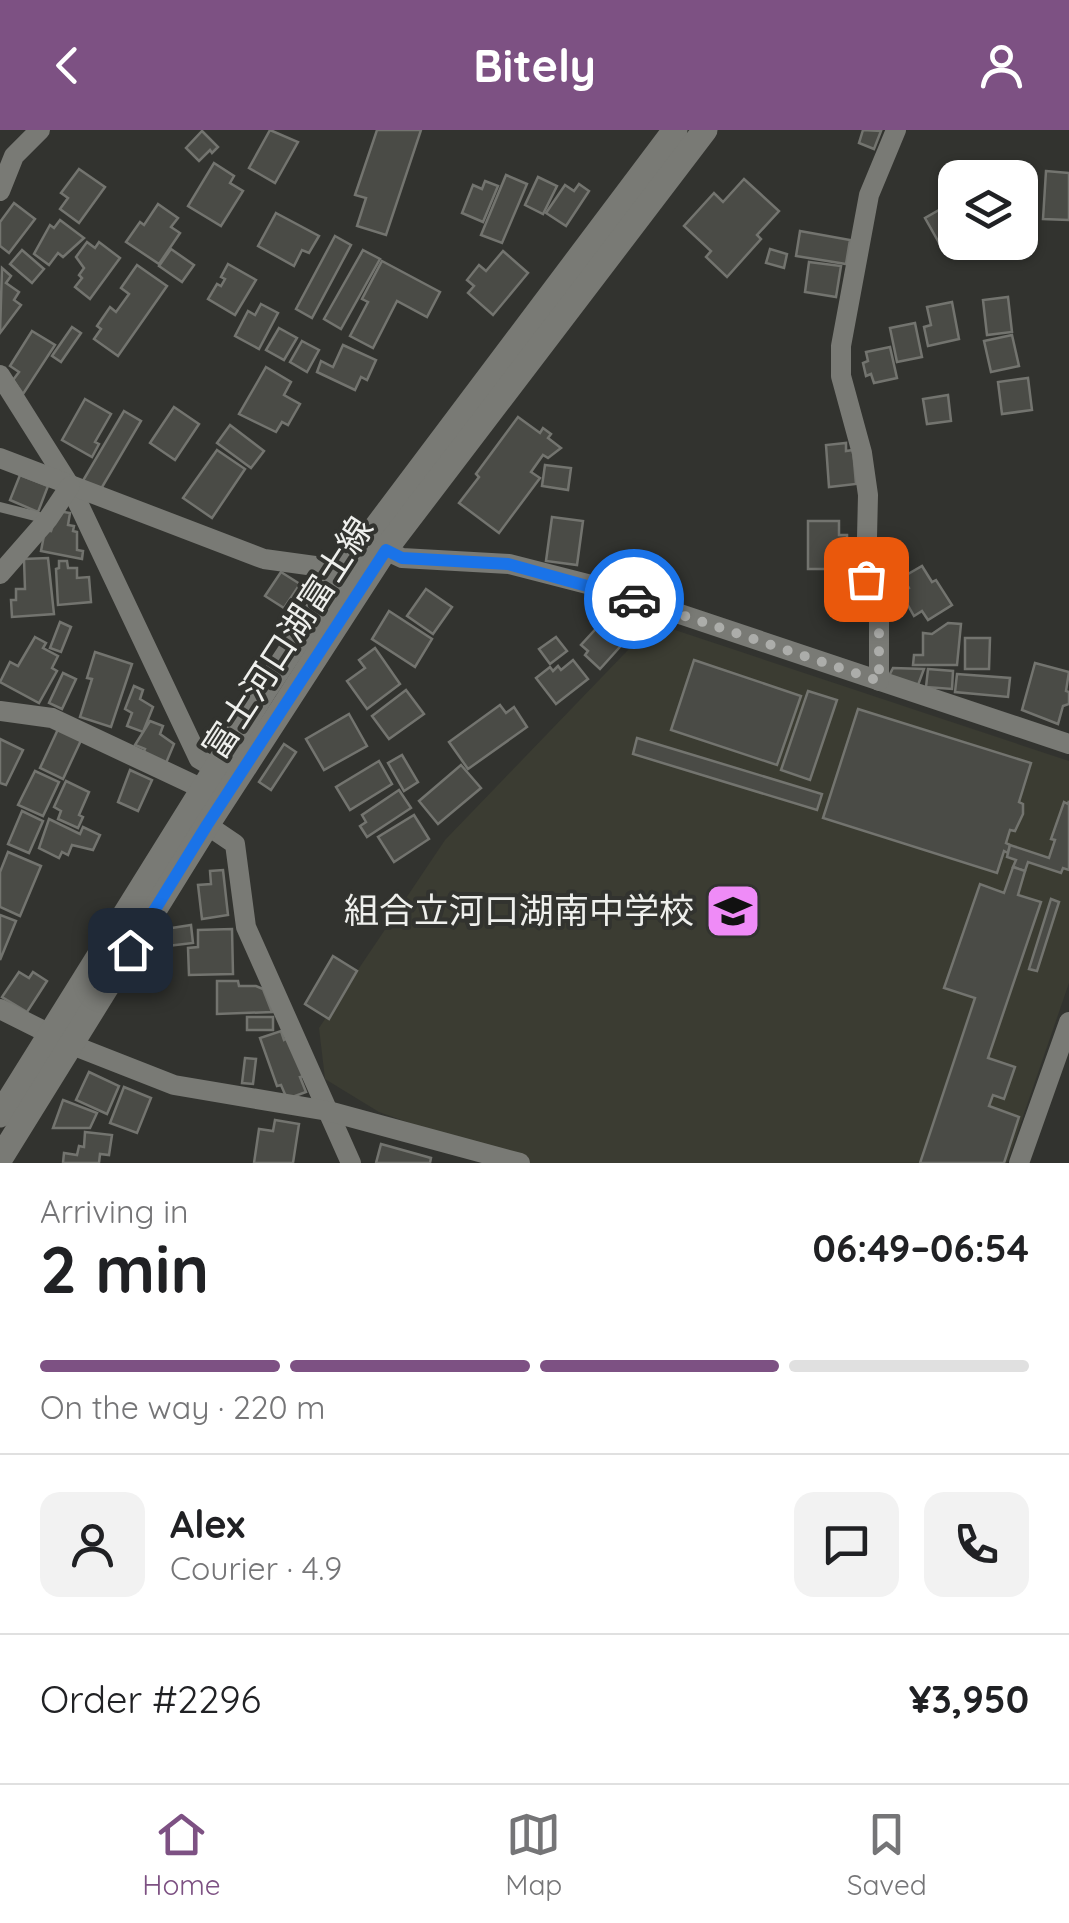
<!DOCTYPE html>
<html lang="en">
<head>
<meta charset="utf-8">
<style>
  :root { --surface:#fff; --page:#f2f2f2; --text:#202124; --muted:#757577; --line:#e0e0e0; --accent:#7d5183 }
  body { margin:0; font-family:Quicksand,"Noto Sans JP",sans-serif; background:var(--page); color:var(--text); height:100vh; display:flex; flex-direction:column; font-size:38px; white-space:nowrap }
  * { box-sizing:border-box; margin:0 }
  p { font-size:32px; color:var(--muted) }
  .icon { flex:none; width:55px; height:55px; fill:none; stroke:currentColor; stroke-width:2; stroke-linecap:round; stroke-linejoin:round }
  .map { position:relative; height:1033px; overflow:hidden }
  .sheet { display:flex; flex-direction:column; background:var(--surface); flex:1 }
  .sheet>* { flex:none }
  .tools { position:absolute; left:938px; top:30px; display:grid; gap:20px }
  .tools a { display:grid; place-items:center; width:100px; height:100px; border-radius:20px; background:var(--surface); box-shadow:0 2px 8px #0004; font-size:50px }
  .pin { position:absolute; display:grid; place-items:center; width:85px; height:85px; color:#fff; margin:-42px; border-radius:20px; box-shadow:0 5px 15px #0006 }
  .courier { position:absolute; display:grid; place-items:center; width:100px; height:100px; margin:-50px; border:8px solid #1a73e8; border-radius:50%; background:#fff; color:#222; box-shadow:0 2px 12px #0007 }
  .headline em { font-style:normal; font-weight:800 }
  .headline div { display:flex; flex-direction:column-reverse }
  .headline { display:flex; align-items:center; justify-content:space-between; height:170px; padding:0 40px }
  h1 { font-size:65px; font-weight:800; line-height:75px }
  .bar { display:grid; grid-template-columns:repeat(4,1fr); gap:15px 10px; align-content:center; height:120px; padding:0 40px }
  .bar i { height:12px; border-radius:8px; background:var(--line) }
  .bar .on { background:var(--accent) }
  .bar p { grid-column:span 4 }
  .line { display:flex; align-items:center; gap:25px; padding:0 40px; border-top:2px solid var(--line) }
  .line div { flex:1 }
  .round { display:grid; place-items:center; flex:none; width:105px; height:105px; border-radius:20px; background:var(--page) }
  header { display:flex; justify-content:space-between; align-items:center; height:130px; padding:0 40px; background:var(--accent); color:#fff; font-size:45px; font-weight:800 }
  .tab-bar { display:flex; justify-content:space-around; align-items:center; height:140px; border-top:2px solid var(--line); background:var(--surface); font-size:28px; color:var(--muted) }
  .tab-bar a { display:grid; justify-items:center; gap:5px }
  .tab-bar .on { color:var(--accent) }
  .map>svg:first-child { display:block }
  .built { fill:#3b3c32 }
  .building { fill:#4a4b46; stroke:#73746f; stroke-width:2.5 }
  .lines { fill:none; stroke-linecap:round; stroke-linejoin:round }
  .service { stroke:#797a75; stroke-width:10 }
  .minor { stroke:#797a75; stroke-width:20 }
  .secondary { stroke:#797a75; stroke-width:25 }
  .done { stroke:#acadaa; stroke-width:10; stroke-dasharray:0 18 }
  .route { stroke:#1a73e8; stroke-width:12 }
  .labels { text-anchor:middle; stroke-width:8; stroke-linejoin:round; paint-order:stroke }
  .street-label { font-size:35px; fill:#eeefec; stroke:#32332f }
  .poi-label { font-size:35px; fill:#eeefec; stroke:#32332f; text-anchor:end }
</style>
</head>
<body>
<header><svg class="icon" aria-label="back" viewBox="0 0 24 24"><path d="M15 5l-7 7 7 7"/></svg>Bitely<svg class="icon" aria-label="person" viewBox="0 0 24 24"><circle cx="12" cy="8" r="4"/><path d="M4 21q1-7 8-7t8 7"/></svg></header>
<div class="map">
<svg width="1069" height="1033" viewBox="0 0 1069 1033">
  <rect width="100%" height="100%" fill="#32332f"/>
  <polygon class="built" points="654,493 1069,631 1069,853 1007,1033 522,1033 379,982 325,949 319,898 445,710"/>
  <g class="building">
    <polygon points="270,0 298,12 275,53 249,38"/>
    <polygon points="377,0 421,0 386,105 357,96 366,68 355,65"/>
    <polygon points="863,0 881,1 874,19 859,13"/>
    <polygon points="202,1 218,17 212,23 210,20 199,31 186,18"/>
    <polygon points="214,33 234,46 230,53 243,61 221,96 188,76"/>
    <polygon points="79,39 105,57 79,93 60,79 68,68 61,63"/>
    <polygon points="1046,41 1069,43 1069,90 1043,89"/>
    <polygon points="506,45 527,54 502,113 481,105"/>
    <polygon points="538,47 557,56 543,84 525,75"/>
    <polygon points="744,49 779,81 757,105 761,109 727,147 706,127 711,121 684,96 714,63 723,72"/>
    <polygon points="485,51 498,56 483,92 462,83 473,55 482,59"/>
    <polygon points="579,54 589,61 566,96 546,83 565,55 574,61"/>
    <polygon points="955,71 955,111 942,118 925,88"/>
    <polygon points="14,73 35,89 9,123 0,116 0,92"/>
    <polygon points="158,74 178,88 171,97 180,103 159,134 126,112 140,92 144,95"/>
    <polygon points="276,83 319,106 309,123 302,120 294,136 258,116"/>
    <polygon points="60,90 84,108 63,127 58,123 49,135 34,124 50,95 54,98"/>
    <polygon points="800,101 850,110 846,134 796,126"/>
    <polygon points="335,106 351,115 312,188 296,179"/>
    <polygon points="87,112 95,118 99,112 120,128 90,169 75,157 82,148 79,145 84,138 76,127"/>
    <polygon points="171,119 194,135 182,152 159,136"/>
    <polygon points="770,119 787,124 784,138 766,133"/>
    <polygon points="22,120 44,139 32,153 10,134"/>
    <polygon points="363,120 380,129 341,199 324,189"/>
    <polygon points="503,121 528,143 493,185 468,163 474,156 467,150 479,135 486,141"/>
    <polygon points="382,131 440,162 427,187 397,171 373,218 350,206 368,172 362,169"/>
    <polygon points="809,132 841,136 836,167 805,162"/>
    <polygon points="228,134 256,150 235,185 208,169 217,154 221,156 225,149 221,147"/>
    <polygon points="137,135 167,156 118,226 94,209 101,199 97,196 110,177 116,182 129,164 121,158"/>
    <polygon points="2,138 11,146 6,153 19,162 14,170 21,175 0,203"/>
    <polygon points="1008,167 1012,202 987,205 983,170"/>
    <polygon points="952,172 959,209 928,216 924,197 931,195 927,177"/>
    <polygon points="261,174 278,183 259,219 235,206 248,181 255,185"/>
    <polygon points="915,193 922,227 897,232 890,198"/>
    <polygon points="72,197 81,203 61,232 52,226"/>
    <polygon points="279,198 297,208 284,230 266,220"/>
    <polygon points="32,201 55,215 23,264 13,250 19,242 10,236"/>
    <polygon points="1012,205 1019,236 991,242 984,211"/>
    <polygon points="302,211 319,220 307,242 290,232"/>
    <polygon points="343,215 376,230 367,250 361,247 355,260 317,242 321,231 333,237"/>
    <polygon points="890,217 897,248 874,253 871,244 866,246 863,233 868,231 866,222"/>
    <polygon points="266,237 291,252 284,265 300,274 288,295 282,292 276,302 239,284"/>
    <polygon points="1028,248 1032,280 1002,284 998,252"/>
    <polygon points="948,265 951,291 927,294 923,269"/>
    <polygon points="85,269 111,284 95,312 99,314 92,327 62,310"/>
    <polygon points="174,277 199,294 175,330 150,313"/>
    <polygon points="124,281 141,291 98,364 81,354"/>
    <polygon points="518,287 540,303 543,298 551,304 548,308 561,318 548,328 543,325 531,342 540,348 499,403 459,373 479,347 476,344"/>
    <polygon points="230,295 264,321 251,338 217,313"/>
    <polygon points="846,313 846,321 853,320 856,354 829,357 826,315"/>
    <polygon points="217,320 245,339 212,388 183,368"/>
    <polygon points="545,335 571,338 568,360 542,356"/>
    <polygon points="20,345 48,356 38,382 10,370"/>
    <polygon points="58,381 70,383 68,395 74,396 73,401 77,402 77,420 83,421 82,429 41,421 45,400 51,401"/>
    <polygon points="552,387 583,391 577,435 546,431"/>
    <polygon points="808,391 839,391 839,405 847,405 847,433 839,432 839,439 808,439"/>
    <polygon points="48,428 54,484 12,487 11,470 16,470 16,459 25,459 24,429"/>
    <polygon points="59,431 67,431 68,438 77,438 77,448 89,447 91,472 58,475 56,439 59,438"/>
    <polygon points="922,436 932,452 936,450 952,475 928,490 922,481 914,486 901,463 909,458 903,447"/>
    <polygon points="281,442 300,454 284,478 265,466"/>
    <polygon points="426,459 452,477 433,504 407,486"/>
    <polygon points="389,481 432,509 415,537 372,509"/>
    <polygon points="604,490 626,510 600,539 585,525 588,521 581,515"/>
    <polygon points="60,492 71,497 61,522 50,518"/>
    <polygon points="948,493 961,494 957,535 913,535 914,525 923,525 923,503 932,504"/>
    <polygon points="35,507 46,513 43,518 58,526 52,538 57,541 39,573 0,552 10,532 18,536"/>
    <polygon points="556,507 567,521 550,534 539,519"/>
    <polygon points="965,508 990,508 989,539 965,539"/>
    <polygon points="375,518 400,554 367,579 347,551 365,538 359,530"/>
    <polygon points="95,522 132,534 111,597 80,587 92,549 87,548"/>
    <polygon points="573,530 588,549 556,574 536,548 550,537 553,541 558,536 561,540"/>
    <polygon points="694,530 801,566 777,635 671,600"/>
    <polygon points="1035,533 1069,542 1066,561 1069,562 1069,574 1063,576 1058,594 1022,580"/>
    <polygon points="893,538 924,539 918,555 888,548"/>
    <polygon points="928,539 953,541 952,559 926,557"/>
    <polygon points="63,543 76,549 62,579 49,573"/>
    <polygon points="957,544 1010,548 1008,567 955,562"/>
    <polygon points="134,556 143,560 140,569 153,577 143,602 127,596 132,583 125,579"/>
    <polygon points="406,560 424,584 389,609 372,586"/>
    <polygon points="808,561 837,570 810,650 781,640"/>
    <polygon points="500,575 506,583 514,577 527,597 468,639 449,612"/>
    <polygon points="858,579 1031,633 1019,672 1023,674 1023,684 1015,701 1010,700 1006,713 1010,715 1008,723 1004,721 997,743 823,688"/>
    <polygon points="349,584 367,616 324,640 306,609"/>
    <polygon points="150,591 163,596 160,604 174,614 166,633 143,624 145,619 135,615"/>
    <polygon points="60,595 83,606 63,649 40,638"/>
    <polygon points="637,608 822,664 817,680 633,624"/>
    <polygon points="0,609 23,620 6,655 0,653"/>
    <polygon points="284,614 296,622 271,660 259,652"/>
    <polygon points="402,625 418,652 404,661 388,633"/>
    <polygon points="379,631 392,654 350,680 336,657"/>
    <polygon points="461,635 481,658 438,694 419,671"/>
    <polygon points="130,640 152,650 138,681 118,672"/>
    <polygon points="35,641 59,652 43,686 18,675"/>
    <polygon points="66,651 89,662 79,685 83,687 78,698 58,689 61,681 54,677"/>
    <polygon points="399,660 411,678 367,707 360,696 366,692 362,685"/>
    <polygon points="1069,671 1069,740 1063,738 1061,743 1028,732 1025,741 1013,737 1016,730 1007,727 1010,715 1049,728 1055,710 1051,709 1064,672 1068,674"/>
    <polygon points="22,681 43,691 29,723 8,714"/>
    <polygon points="414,685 429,709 394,732 378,707"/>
    <polygon points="49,689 80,704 83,697 100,705 93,720 72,715 68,725 62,722 59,728 39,718"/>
    <polygon points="8,722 41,736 20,786 0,777 0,742"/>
    <polygon points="1013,737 1025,741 1018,765 1041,772 988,928 1015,937 1004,969 993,965 989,976 1019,987 1004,1033 920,1033 975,868 944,858 980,754 1004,763"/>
    <polygon points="223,740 228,785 202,789 198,755 211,754 210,741"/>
    <polygon points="1051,769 1059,772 1037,841 1029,839"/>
    <polygon points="0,785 16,791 0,830"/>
    <polygon points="191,795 193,813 167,816 166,805 172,798"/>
    <polygon points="232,799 233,844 189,845 188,818 198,817 198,800"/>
    <polygon points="333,826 357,841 329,889 305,874"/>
    <polygon points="19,842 29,848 33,842 47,851 27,882 2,867"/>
    <polygon points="217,851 238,851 239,856 256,856 263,859 272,882 217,884"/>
    <rect x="247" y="887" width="26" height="13"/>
    <polygon points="281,901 284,910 290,907 304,946 300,947 306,962 287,969 281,955 277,956 260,908"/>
    <polygon points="245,928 256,929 253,954 242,953"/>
    <polygon points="89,942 119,956 107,984 76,970"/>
    <polygon points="124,957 151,968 137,1003 110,993"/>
    <polygon points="63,970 97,983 90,998 53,998"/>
    <polygon points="275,990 299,994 293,1033 254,1033 259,999 273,1001"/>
    <polygon points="85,1002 112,1005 109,1025 100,1024 99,1033 63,1033 64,1023 77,1025 79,1016 84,1017"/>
    <polygon points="381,1014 431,1028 430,1033 376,1033"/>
  </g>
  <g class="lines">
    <polyline class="service" points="0,377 47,389"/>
    <g class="minor">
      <polyline points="0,61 14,26 40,0"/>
      <polyline points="0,245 70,356 199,629 216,639"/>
      <polyline points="0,328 264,429 344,440 385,420 402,428 509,434 599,457 1069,614"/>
      <polyline points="0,444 48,389 70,356"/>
      <polyline points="879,551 879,487 866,449 868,365 862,323 841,246 841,216 869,65 896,0"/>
      <polyline points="0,581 52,588 203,659"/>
      <polyline points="207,695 235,714 246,797 351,1033"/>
      <polyline points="0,879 72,915 174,955 328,981 520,1033"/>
      <polyline points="1019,1033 1069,892"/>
    </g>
    <g class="secondary">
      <polyline points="0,985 266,558 344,440 675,0"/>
      <polyline points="0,1029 207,695 385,420 705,0"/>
    </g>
  </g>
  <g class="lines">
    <polyline class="done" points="634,469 879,551 879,486 866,449"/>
    <polyline class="route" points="130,820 207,695 386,420 402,428 508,434 634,469"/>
  </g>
  <defs>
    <g id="school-square" transform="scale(2.875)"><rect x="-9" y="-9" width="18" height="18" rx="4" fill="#ef8bf7" stroke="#32332f"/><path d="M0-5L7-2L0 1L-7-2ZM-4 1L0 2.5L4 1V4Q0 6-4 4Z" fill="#111"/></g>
  </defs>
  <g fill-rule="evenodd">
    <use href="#school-square" x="733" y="781"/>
  </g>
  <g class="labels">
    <g class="street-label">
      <text transform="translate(288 508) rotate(-57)" y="12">富士河口湖富士線</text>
    </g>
    <g class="poi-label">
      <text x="694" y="793">組合立河口湖南中学校</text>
    </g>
  </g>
</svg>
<div class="tools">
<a><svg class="icon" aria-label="layers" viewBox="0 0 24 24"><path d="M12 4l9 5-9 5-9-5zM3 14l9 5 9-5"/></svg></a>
</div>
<div class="pin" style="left:866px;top:449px;background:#ea580c"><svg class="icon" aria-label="bag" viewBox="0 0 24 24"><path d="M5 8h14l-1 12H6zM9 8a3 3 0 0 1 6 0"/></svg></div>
<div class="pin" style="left:130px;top:820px;background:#1f2937"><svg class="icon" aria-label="home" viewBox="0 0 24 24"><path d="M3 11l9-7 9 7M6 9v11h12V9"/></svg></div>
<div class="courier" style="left:634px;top:469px"><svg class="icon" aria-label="car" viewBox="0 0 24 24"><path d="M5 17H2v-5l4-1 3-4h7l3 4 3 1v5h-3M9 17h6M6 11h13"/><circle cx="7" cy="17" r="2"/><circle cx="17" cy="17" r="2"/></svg></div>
</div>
<section class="sheet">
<div class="headline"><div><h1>2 min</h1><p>Arriving in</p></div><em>06:49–06:54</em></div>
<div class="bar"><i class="on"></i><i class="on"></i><i class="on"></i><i></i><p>On the way · 220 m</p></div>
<div class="line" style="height:180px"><a class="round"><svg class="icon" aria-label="person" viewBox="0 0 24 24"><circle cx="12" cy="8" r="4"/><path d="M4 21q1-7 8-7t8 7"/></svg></a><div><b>Alex</b><p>Courier · 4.9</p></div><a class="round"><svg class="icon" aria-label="chat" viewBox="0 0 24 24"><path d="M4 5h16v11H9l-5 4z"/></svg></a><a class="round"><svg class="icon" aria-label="phone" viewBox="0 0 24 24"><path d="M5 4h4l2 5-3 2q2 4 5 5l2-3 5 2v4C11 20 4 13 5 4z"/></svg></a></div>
<div class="line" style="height:130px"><div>Order #2296</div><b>¥3,950</b></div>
</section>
<nav class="tab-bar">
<a class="on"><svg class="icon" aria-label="home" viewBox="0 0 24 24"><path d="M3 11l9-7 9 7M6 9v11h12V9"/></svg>Home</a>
<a><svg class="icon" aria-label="map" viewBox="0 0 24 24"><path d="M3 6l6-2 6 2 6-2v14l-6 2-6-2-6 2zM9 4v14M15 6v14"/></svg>Map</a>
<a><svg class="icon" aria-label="saved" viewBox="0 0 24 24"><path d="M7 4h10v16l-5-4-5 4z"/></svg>Saved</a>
</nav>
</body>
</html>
